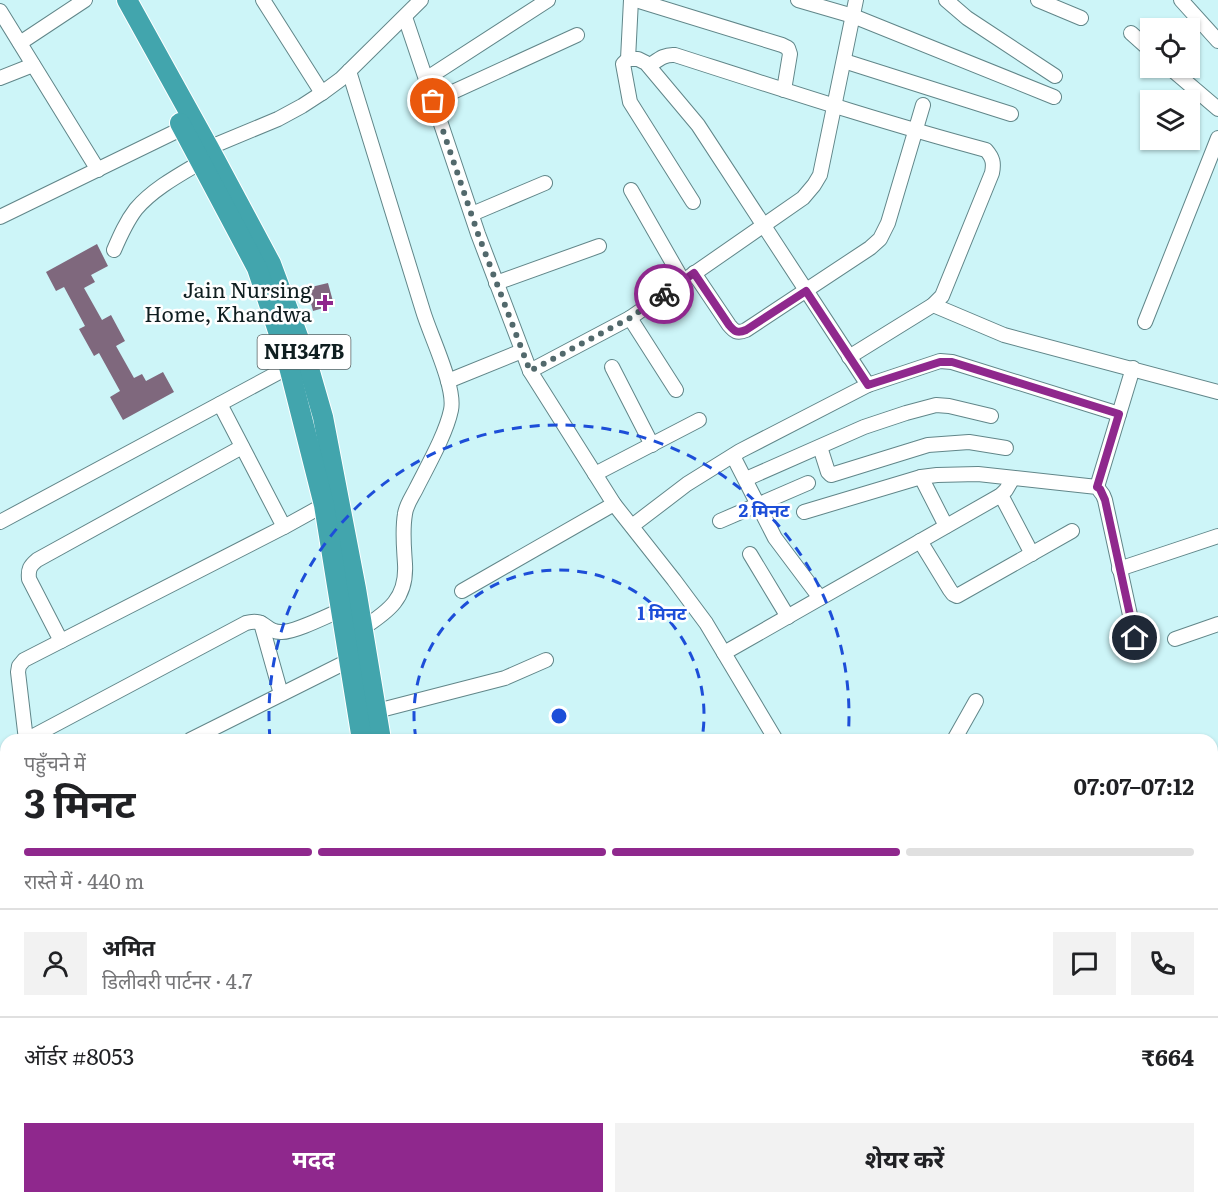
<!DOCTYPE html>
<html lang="hi">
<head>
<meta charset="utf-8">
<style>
  :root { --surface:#fff; --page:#f2f2f2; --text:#202124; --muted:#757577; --line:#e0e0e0; --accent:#8f288d }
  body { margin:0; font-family:Literata,"Noto Sans Devanagari",serif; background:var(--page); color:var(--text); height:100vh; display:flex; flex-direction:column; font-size:22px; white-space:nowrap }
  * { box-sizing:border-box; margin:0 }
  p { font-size:20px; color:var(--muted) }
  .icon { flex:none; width:33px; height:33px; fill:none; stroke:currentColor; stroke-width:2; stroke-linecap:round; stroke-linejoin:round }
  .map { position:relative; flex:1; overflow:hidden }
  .panel { position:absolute; left:0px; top:734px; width:1218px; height:470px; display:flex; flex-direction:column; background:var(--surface); border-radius:18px 18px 0 0; box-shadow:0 2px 4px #0004 }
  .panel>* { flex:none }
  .controls { position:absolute; left:1140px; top:18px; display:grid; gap:12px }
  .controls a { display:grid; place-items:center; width:60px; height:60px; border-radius:0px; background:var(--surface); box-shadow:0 2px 4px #0004; font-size:30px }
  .pin { position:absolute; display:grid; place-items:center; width:51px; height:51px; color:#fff; margin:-26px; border:3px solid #fff; border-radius:50%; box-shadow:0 2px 6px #0007 }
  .courier { position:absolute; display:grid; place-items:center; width:60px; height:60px; margin:-30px; border:4px solid #8f288d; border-radius:50%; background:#fff; color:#222; box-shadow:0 2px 8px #0007 }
  .headline em { font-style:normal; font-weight:700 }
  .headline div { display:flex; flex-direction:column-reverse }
  .headline { display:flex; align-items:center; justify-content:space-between; height:102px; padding:0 24px }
  h1 { font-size:39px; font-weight:700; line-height:45px }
  .bar { display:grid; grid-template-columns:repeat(4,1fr); gap:9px 6px; align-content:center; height:72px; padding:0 24px }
  .bar i { height:8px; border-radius:4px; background:var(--line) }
  .bar .selected { background:var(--accent) }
  .bar p { grid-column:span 4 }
  .line { display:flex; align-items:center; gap:15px; padding:0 24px; border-top:2px solid var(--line) }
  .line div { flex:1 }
  .round { display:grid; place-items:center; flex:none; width:63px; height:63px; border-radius:0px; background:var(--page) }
  .action { display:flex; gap:12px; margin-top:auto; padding:12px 24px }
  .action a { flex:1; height:69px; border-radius:0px; background:var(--accent); color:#fff; font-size:24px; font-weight:700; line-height:69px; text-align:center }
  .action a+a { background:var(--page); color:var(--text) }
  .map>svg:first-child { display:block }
  .green { fill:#9feaf0 }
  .water { fill:#70bec5 }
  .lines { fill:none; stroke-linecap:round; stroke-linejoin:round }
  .stream { stroke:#70bec5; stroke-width:4 }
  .building { fill:#7f687d }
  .minor-casing { stroke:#618689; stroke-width:16 }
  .highway-casing { stroke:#fff; stroke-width:22 }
  .minor { stroke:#fff; stroke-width:14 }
  .highway { stroke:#42a5ad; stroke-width:20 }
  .done { stroke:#52696c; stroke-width:6; stroke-dasharray:0 10.8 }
  .route { stroke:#8f288d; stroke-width:8 }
  .ring { fill:none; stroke:#1d4ed8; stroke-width:3; stroke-dasharray:10 8 }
  .poi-dot { fill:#8f288d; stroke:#fff; stroke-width:2 }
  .labels { text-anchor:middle; stroke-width:5; stroke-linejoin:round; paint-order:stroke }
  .shield { fill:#fff; stroke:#576263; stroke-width:1.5 }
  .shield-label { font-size:20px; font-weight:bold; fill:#0f1e20 }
  .poi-label { font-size:21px; fill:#0f1e20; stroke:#fff; text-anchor:end }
  .centre { fill:#1d4ed8; stroke:#fff; stroke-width:3 }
  .ring-label { font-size:18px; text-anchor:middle; font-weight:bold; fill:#1d4ed8; stroke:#fff; stroke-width:5; stroke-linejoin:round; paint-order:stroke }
</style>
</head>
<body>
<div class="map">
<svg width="1218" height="1202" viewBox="0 0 1218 1202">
  <rect width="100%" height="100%" fill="#cdf5f8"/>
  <polygon class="green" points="473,1197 660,1197 660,1202 475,1202"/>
  <g class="water">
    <polygon points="514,1197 575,1197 571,1202 515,1202"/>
    <polygon points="649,1197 862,1197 865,1202 650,1202"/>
  </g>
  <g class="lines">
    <g class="stream">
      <polyline points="1212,895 1218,897"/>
      <polyline points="1012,1197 1013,1202"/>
    </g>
  </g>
  <g class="building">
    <polygon points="97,244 108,266 91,275 95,282 84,288 102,320 111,315 125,341 116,346 134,378 142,374 146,381 163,372 174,392 123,420 110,397 120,391 99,353 94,356 79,329 85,326 64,287 56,291 46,272"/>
    <polygon points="328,283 334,305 313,311 307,288"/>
  </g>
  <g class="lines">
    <g class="minor-casing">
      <g id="minor">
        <polyline points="263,0 322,93"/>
        <polyline points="631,0 628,59 623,64 630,102 693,202"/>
        <polyline points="636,0 782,45 788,48 790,54 784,90"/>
        <polyline points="798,0 853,16 1054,97"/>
        <polyline points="946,0 967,18 1055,76"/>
        <polyline points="1038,0 1081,18"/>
        <polyline points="1181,0 1218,41"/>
        <polyline points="0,11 98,170"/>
        <polyline points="405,17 478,234 530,371 614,504 674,580 706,623 776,740"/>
        <polyline points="1131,33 1150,50"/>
        <polyline points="20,43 85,0"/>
        <polyline points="628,59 638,59 646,63 698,125 868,385"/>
        <polyline points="844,61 1011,114"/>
        <path d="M649,66c9,-6 15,-12 26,-11 103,33 206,67 311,95 7,8 8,13 6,23l-50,123 -9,9 -84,52"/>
        <polyline points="1170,68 1218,109"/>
        <path d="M349,71c24,80 49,160 74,240 7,24 33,76 28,99 -5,24 -24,57 -35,79 -4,8 -10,16 -11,25 -3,17 -1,33 0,50 2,34 -16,47 -42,64"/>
        <polyline points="0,78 33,65"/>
        <polyline points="426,79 548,0"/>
        <polyline points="433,101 577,35"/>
        <polyline points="201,151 278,119 302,106 322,93 341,79 421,0"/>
        <polyline points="631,190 683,281"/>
        <polyline points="472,214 545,183"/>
        <polyline points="0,217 183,128"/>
        <path d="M114,250c6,-14 12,-28 22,-41 17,-20 43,-34 65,-47"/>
        <path d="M694,273l35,52c5,6 8,9 17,5l124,-82 10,-9 8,-16 35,-118"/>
        <polyline points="496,283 599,246"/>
        <polyline points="933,305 1004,335 1218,392"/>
        <polyline points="630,318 676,390"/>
        <polyline points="1145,322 1218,138"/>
        <polyline points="612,367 652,445"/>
        <polyline points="530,371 630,318 803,198 814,185 820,175 856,0"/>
        <polyline points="448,381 522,351"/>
        <polyline points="220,404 284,527"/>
        <polyline points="820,447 828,472 831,475 928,445 969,442 1006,448"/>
        <polyline points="733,456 775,538 820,598"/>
        <polyline points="595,474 699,420"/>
        <polyline points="921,477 946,526"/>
        <polyline points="746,479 864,427 906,413 936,405 949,406 991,416"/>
        <polyline points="1097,487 1133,368"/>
        <polyline points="1001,495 1032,554"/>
        <path d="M331,501l-47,26 -260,133 -5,6 -1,6 8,68 220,-117c20,-6 19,10 36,9 13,0 45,-16 59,-22"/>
        <polyline points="804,512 921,477 937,475 978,474 1097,487 1103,495 1105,500 1135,638"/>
        <polyline points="720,521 808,483"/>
        <polyline points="0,522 296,363"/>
        <polyline points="632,526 687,484 740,451 868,385 940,361 952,362 1119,414"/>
        <polyline points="920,541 950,590 953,594 957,596 1072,531"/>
        <polyline points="750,554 788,617"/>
        <polyline points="1119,569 1218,536"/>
        <polyline points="462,591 614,504"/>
        <polyline points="261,623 281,694"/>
        <polyline points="1175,639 1218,624"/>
        <path d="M61,641l-32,-62c-1,-10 1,-13 8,-19l205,-113"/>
        <polyline points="724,653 1001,495 1006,490 1013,478"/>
        <polyline points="369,713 505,678 546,660"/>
        <polyline points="190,740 354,658"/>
        <polyline points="954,740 976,701"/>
        <polyline points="0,833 6,830"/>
        <polyline points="1212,1030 1218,1044"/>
        <polyline points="1135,1197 1138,1202"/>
        <polyline points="201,1202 212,1197"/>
      </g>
    </g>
    <g class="highway-casing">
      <g id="highway">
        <polyline points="127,0 209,148 271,264 306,358 323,417 356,589 381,740"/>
        <polyline points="180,123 257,268 286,355 324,505 362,740"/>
        <polyline points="447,1197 449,1202"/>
        <polyline points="464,1197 466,1202"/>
      </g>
    </g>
    <use href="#minor" class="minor"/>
    <use href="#highway" class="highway"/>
  </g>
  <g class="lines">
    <polyline class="done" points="433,101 478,234 530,371 630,318 664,294"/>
    <path class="route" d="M664,294l30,-21 35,52c5,6 8,9 17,5l60,-39 62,94 72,-23h12l167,52 -22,73 3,2 5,11 30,138"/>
  </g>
  <g class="ring">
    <path d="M416 739A145 145 0 1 1 702 739"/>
    <path d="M270 739A290 290 0 1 1 848 739"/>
  </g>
  <path class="poi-dot" d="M322 294h6v6h6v6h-6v6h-6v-6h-6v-6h6z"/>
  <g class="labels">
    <rect class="shield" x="257.5" y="335" width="93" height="34" rx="4.5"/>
    <g class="shield-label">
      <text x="304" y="359">NH347B</text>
    </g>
    <g class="poi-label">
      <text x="312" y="298">Jain Nursing<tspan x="312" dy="24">Home, Khandwa</tspan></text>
    </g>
  </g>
  <circle cx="559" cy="716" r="9" class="centre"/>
  <g class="ring-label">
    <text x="764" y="517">2 मिनट</text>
    <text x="662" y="620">1 मिनट</text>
  </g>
</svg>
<div class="controls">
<a><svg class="icon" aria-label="locate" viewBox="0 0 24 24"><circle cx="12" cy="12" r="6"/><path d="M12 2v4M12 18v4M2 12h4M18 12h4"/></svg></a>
<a><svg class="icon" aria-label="layers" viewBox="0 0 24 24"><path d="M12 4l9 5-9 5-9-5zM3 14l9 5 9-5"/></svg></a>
</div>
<div class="pin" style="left:433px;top:101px;background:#ea580c"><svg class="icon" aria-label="bag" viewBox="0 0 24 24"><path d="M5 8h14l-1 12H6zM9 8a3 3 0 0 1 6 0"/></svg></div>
<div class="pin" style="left:1135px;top:638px;background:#1f2937"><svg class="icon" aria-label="home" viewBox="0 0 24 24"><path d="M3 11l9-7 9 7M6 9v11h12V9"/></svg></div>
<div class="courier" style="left:664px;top:294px"><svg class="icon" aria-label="bike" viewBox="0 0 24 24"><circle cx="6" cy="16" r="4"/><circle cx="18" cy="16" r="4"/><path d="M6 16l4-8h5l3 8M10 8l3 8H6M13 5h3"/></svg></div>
<section class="panel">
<div class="headline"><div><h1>3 मिनट</h1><p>पहुँचने में</p></div><em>07:07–07:12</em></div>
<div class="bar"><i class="selected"></i><i class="selected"></i><i class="selected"></i><i></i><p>रास्ते में · 440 m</p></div>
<div class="line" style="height:108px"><a class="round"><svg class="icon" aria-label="person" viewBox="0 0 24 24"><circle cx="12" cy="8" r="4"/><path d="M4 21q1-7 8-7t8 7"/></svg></a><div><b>अमित</b><p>डिलीवरी पार्टनर · 4.7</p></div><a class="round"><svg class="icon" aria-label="chat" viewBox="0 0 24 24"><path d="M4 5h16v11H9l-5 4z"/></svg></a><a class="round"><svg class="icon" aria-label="phone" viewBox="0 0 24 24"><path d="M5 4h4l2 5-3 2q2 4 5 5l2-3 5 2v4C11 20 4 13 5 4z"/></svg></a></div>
<div class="line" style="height:78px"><div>ऑर्डर #8053</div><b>₹664</b></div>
<div class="action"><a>मदद</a><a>शेयर करें</a></div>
</section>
</div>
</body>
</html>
